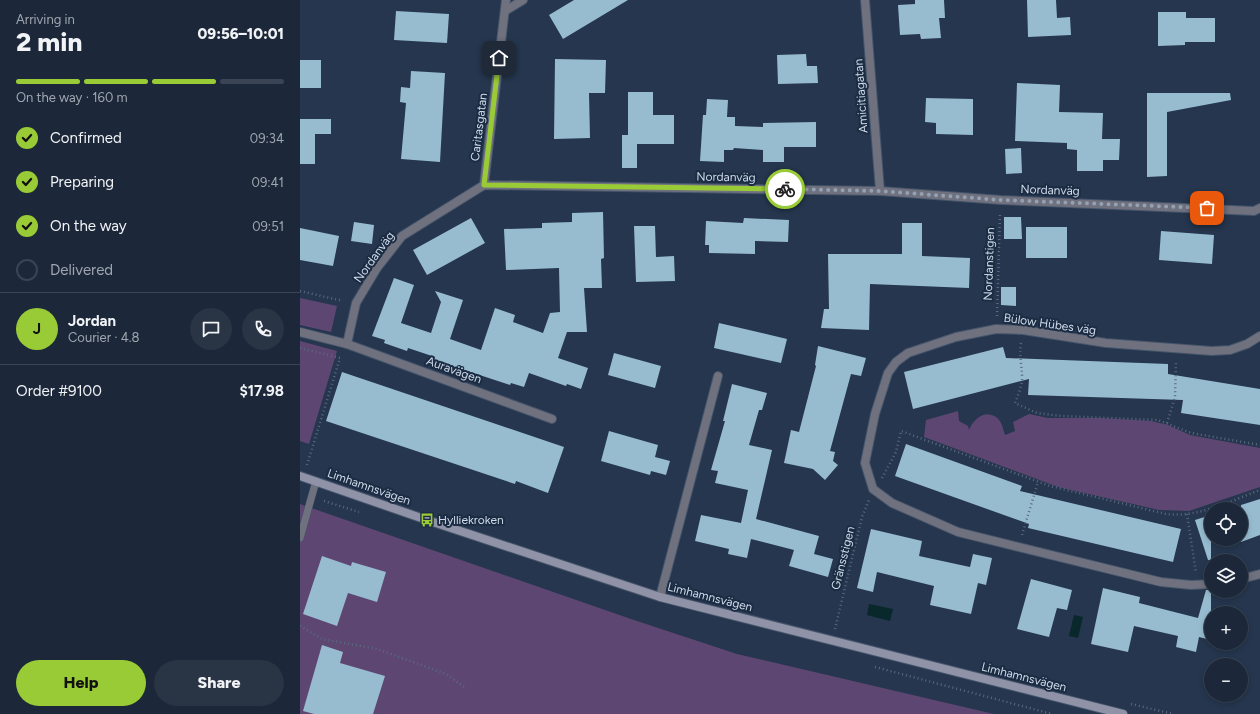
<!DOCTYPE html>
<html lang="en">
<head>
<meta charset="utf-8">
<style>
  :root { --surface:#1c283a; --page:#293445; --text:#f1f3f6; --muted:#a0a6af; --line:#3a4454; --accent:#99cb36 }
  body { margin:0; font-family:Figtree,sans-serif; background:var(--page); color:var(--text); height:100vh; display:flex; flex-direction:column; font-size:15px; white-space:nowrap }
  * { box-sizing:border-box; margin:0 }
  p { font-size:13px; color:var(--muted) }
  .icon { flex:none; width:22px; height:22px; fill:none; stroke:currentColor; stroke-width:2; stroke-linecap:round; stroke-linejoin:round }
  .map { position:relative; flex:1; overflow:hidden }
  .details { display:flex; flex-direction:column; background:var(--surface); width:300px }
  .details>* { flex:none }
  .tools { position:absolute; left:904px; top:502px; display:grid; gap:8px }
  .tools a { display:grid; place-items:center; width:44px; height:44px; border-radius:50%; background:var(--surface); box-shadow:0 2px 6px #0003,0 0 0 1px var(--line); font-size:20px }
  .pin { position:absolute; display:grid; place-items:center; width:34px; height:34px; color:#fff; margin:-17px; border-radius:8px; box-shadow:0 2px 6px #0006 }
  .courier { position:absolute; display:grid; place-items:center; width:40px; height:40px; margin:-20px; border:3px solid #99cb36; border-radius:50%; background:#fff; color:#222; box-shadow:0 1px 5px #0007 }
  .overview em { font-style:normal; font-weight:800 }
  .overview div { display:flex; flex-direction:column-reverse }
  .overview { display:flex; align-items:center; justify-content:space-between; height:68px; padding:0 16px }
  h1 { font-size:26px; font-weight:800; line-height:30px }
  .bar { display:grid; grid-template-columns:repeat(4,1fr); gap:6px 4px; align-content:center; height:48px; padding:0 16px }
  .bar i { height:5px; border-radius:3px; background:var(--line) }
  .bar .on { background:var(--accent) }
  .bar p { grid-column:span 4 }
  .line { display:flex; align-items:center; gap:10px; padding:0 16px; border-top:1px solid var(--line) }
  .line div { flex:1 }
  .round { display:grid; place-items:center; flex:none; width:42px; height:42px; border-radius:21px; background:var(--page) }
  ol { padding:0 16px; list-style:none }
  li { display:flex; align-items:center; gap:12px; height:44px }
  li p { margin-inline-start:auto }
  li .icon { padding:4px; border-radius:50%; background:var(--accent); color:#111; stroke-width:4 }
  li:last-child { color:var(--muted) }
  li i { width:22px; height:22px; border:2px solid var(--line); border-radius:50% }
  .action { display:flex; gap:8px; margin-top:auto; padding:8px 16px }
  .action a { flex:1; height:46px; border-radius:24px; background:var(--accent); color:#111; font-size:16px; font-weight:800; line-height:46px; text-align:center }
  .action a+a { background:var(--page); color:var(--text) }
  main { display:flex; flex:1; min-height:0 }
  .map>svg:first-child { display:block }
  .green { fill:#5e4672 }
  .water { fill:#08282b }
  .building { fill:#97bcd0 }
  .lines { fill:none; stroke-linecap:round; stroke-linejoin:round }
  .lane-casing { stroke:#44546a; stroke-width:8 }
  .street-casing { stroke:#44546a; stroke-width:10 }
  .secondary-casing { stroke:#44546a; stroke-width:10 }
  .path { stroke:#5a697f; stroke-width:2.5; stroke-dasharray:1 3; stroke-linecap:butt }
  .lane { stroke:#70717f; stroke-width:7 }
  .street { stroke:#70717f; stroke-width:8 }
  .secondary { stroke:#9092a8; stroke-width:8 }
  .done { stroke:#94a1b3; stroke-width:4; stroke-dasharray:0 7.2 }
  .route { stroke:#99cb36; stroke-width:5 }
  .labels { text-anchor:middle; stroke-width:4; stroke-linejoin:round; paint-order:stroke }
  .street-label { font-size:12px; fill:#cfdaea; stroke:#1b2c43 }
  .poi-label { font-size:12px; fill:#cfdaea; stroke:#1b2c43; text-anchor:start }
</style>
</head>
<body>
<main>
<section class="details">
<div class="overview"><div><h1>2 min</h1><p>Arriving in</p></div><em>09:56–10:01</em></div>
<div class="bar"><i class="on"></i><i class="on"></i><i class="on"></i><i></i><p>On the way · 160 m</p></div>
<ol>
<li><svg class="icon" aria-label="check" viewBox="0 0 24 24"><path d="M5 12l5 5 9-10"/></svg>Confirmed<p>09:34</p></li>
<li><svg class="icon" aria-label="check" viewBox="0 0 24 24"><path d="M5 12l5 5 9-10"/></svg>Preparing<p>09:41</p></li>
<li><svg class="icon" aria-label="check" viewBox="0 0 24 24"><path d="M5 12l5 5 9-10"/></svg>On the way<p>09:51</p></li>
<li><i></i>Delivered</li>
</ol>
<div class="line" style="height:72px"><b class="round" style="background:var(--accent);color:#111">J</b><div><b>Jordan</b><p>Courier · 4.8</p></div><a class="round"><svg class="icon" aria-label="chat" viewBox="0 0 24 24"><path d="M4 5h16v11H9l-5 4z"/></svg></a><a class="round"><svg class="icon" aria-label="phone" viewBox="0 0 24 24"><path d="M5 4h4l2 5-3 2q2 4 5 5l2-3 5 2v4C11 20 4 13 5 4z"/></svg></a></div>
<div class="line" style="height:52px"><div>Order #9100</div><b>$17.98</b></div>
<div class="action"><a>Help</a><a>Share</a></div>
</section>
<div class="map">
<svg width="960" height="714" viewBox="0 0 960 714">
  <rect width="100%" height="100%" fill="#25364e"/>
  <g class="green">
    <polygon points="0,298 37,306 31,332 0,325"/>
    <polygon points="0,341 37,351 9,444 0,441"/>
    <path d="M658,411l1,10 9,5 1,4c4,-10 15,-21 27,-13 6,4 7,12 9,18l10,-4 -2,-9 16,-8 19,4h52l51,3 17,4 22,10 70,13v39l-71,24 -30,-1 -101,-23 -134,-50 2,-17z"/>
    <polygon points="0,504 331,619 437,654 694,714 0,714"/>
  </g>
  <g class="water">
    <polygon points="569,604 593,609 590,621 567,615"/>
    <polygon points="774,615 783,617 778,638 769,636"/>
  </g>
  <g class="building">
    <polygon points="274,0 328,0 263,39 249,15"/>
    <polygon points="615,0 644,0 645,18 639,18 641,38 621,39 620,34 600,35 598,5 615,4"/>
    <polygon points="727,0 756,0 757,18 770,17 771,35 728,37"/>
    <polygon points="96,11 149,14 147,43 94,40"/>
    <polygon points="858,12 886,12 886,18 915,18 915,42 885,42 885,45 858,46"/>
    <polygon points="506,54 507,66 517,66 518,83 478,84 477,55"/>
    <polygon points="255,59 306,60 305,93 289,93 290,138 254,139"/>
    <rect x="0" y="60" width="21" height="28"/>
    <polygon points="111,71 145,73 140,162 101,159 106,103 100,102 101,87 110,88"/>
    <polygon points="717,83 760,85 759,112 803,113 802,139 820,139 819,160 803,160 803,171 777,171 777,150 767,149 767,143 715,141"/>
    <polygon points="328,92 353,92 353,115 374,115 374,144 337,144 337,168 322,168 322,135 328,135"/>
    <polygon points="847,93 930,93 931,100 867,112 867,176 847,177"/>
    <polygon points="626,98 673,99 673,135 636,134 636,123 625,122"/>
    <polygon points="407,99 428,100 427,117 435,117 435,126 463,127 463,123 516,122 516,147 484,147 484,162 463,162 463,150 434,148 433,150 424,150 424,162 400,161 403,115 406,115"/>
    <polygon points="0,119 31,119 31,134 15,134 15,164 0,164"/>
    <polygon points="721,148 722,173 706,174 705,149"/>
    <polygon points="303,212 304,258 301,259 302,288 284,288 287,332 267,332 258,358 288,368 281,389 267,384 266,386 229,373 224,387 211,383 210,385 134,360 135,357 108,348 107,351 84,343 85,340 72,336 94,278 114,285 101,323 131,333 141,302 135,291 163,300 150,339 181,350 195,308 215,315 213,322 243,333 250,313 260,312 259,268 206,270 204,229 242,228 242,223 272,222 272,213"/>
    <polygon points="704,217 721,217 722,239 704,239"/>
    <polygon points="171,218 185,243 127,275 113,250"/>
    <polygon points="444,218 489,220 488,242 455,241 455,254 409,253 409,245 405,245 406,221 443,223"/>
    <polygon points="54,222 74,225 72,244 51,241"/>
    <polygon points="602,223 622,223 622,256 670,258 669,288 570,284 569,330 521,328 524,309 529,309 528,254 602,254"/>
    <polygon points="334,226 355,226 356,257 374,256 375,281 336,282"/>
    <rect x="726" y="227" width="41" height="31"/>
    <polygon points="0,228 39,236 33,266 0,260"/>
    <polygon points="861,231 914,235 912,264 859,260"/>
    <polygon points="701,287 716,287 716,306 701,305"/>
    <polygon points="419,323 487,339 481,363 414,348"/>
    <polygon points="518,346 566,358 561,376 551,374 530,451 535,452 533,461 538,465 525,480 513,469 484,463 491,430 499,432 516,366 515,365"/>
    <polygon points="703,347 706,358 868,364 868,374 960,389 960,425 881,413 883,400 728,395 729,379 613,409 604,372"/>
    <polygon points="314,353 361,366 355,388 308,375"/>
    <polygon points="42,372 264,447 248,493 216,481 215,484 26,421"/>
    <polygon points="432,384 467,393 462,410 459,410 449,445 472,450 456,519 519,536 514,554 533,559 528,577 489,566 494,550 451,539 447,558 428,554 429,549 395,541 401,515 441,523 448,490 415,483 418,471 411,470 425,421 423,421"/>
    <polygon points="309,431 358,445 355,457 370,461 366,475 351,471 350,475 301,461"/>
    <polygon points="606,444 722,486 720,491 881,529 873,562 728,528 729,524 595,476"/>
    <polygon points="960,499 960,535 941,542 941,505"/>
    <polygon points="911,515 911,560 908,560 895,520"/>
    <polygon points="571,529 622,541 619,556 670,567 673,554 692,558 686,585 678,583 671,614 630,605 634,586 577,572 573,592 557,588"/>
    <polygon points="22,556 51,566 52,562 86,572 77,602 48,593 37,626 3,614"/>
    <polygon points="731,579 772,590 767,610 757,608 749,637 717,629"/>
    <polygon points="803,588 840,597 839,603 898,618 906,590 911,590 911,640 899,637 896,652 876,647 878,636 834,626 828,652 791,644"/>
    <polygon points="22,645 43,652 40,663 85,676 73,714 14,714 3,711"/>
  </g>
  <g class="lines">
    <g class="lane-casing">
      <polyline id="lane" points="0,538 16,481"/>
    </g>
    <g class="street-casing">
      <g id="street">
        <polyline points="565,0 580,191"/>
        <polyline points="205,11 223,0"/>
        <polyline points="184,185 206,0"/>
        <polyline points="0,332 47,344 252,419"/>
        <polyline points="47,344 56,303 77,268 102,236 184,185 580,191 701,200 954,211 960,208"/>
        <polyline points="941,579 960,574"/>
        <polyline points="911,584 891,585 861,582 658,532 592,503 573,489 565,463 575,414 588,373 596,362 608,353 656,337 696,329 723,330 806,343 912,351 930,350 947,344 960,336"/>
        <polyline points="360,597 418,376"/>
      </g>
    </g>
    <g class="secondary-casing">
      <polyline id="secondary" points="0,476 127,520 360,597 823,714"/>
    </g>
    <g class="path">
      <polyline points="0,291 43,301"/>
      <polyline points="697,316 700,213"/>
      <path d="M721,343c-2,15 1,21 1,35 0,9 -4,17 -7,25l22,10 24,3 97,4 33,13 69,12"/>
      <polyline points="0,348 40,358"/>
      <polyline points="867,423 875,397 876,361"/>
      <polyline points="7,465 40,358"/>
      <path d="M582,478l14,-26 5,-21 149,55 116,28c32,4 64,-13 94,-24"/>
      <polyline points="24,501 59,512"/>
      <polyline points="887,514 896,573"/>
      <polyline points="722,535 738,482"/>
      <polyline points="0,626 22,639 77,649 146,674 164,687"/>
      <polyline points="535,629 562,517 569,500"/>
      <polyline points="575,667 752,714"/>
      <polyline points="831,704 873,714"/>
    </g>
    <use href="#lane" class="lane"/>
    <use href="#street" class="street"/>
    <use href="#secondary" class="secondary"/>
  </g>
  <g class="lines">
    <polyline class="done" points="485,189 580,191 701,200 907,208"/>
    <polyline class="route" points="199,58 184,185 485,189"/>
  </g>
  <defs>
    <g id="bus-bare" transform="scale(1.08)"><path d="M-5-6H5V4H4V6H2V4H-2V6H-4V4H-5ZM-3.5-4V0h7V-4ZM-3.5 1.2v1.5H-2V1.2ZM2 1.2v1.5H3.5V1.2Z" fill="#99cb36" stroke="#1b2c43" stroke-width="2.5" paint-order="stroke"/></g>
  </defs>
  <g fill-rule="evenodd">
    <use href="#bus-bare" x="127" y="520"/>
  </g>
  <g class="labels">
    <g class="street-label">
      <text transform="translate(561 96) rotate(-94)" y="4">Amicitiagatan</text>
      <text transform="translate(179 127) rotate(-83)" y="4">Caritasgatan</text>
      <text transform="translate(426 177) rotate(1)" y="4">Nordanväg</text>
      <text transform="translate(750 190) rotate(2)" y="4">Nordanväg</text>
      <text transform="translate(74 257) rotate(-54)" y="4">Nordanväg</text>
      <text transform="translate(689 264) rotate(-88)" y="4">Nordanstigen</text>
      <text transform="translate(750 324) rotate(8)" y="4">Bülow Hübes väg</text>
      <text transform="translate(154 370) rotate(20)" y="4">Auravägen</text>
      <text transform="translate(69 487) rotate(19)" y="4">Limhamnsvägen</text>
      <text transform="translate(543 558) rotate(-76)" y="4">Gränsstigen</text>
      <text transform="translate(410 597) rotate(14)" y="4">Limhamnsvägen</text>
      <text transform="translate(724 677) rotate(14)" y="4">Limhamnsvägen</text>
    </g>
    <g class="poi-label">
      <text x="138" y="524">Hylliekroken</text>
    </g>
  </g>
</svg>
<div class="tools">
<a><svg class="icon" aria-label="locate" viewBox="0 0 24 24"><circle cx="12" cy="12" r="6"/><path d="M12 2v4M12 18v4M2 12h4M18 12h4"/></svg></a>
<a><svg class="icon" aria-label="layers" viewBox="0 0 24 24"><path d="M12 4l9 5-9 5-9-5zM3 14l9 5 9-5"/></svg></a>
<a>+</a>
<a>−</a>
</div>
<div class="pin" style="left:907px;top:208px;background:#ea580c"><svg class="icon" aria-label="bag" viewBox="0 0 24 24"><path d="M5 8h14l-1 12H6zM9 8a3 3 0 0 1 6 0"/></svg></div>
<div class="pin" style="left:199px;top:58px;background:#1f2937"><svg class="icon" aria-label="home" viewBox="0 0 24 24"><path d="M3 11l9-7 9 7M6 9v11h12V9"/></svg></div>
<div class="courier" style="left:485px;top:189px"><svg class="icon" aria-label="bike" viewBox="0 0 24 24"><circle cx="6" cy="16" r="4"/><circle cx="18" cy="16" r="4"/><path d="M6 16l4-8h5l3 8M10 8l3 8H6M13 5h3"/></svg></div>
</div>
</main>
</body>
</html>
